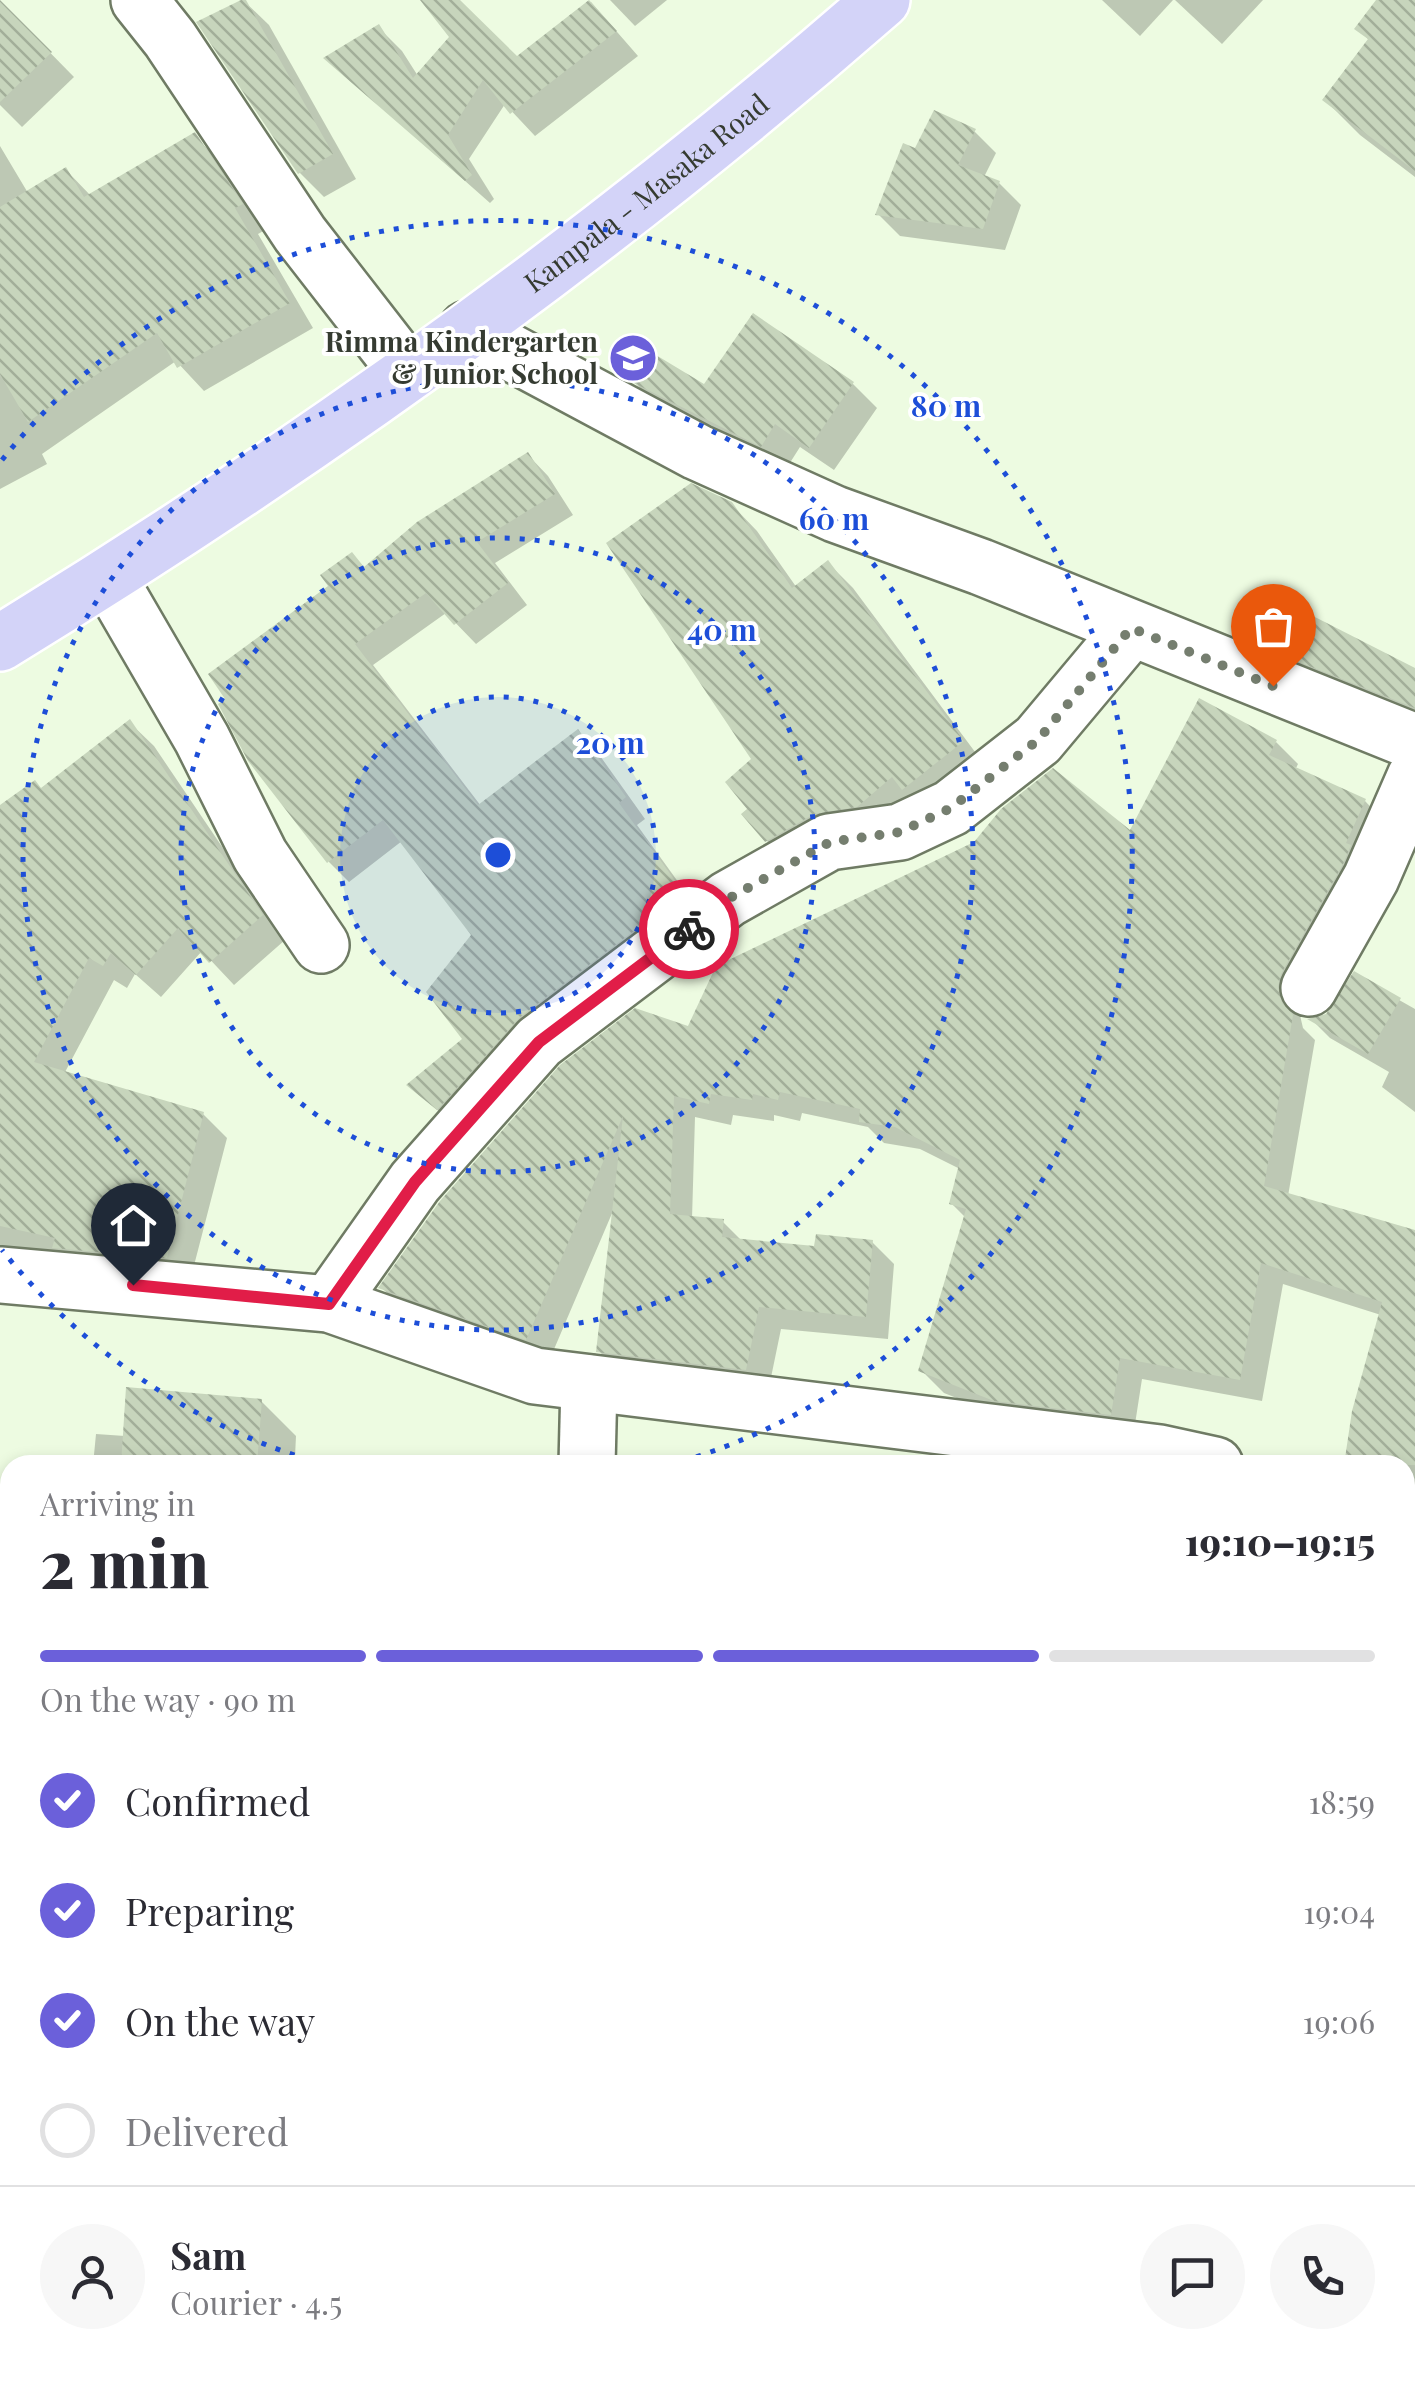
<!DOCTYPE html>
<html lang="en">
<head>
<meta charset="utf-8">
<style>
  :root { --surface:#fff; --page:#f7f7f7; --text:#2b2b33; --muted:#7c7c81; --line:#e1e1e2; --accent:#6b60da }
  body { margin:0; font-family:"Playfair Display",serif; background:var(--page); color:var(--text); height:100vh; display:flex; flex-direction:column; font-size:38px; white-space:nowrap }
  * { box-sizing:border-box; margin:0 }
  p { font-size:32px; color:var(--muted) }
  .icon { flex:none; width:55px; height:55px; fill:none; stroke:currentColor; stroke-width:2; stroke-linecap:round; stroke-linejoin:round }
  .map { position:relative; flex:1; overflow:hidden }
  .side { position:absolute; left:0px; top:1455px; width:1415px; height:932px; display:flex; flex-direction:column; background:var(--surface); border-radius:30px 30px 0 0; box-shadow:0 5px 15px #0003 }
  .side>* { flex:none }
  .pin { position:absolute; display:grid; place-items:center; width:85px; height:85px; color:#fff; margin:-102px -42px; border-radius:50% 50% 50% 0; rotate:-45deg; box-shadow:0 0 10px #0007 }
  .pin .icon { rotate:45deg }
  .courier { position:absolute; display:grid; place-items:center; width:100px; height:100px; margin:-50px; border:8px solid #e11d48; border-radius:50%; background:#fff; color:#222; box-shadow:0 2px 12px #0007 }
  .overview em { font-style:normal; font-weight:800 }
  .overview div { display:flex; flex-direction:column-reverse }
  .overview { display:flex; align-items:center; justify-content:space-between; height:170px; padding:0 40px }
  h1 { font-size:65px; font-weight:800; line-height:75px }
  .bar { display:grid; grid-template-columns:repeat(4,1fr); gap:15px 10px; align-content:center; height:120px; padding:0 40px }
  .bar i { height:12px; border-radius:8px; background:var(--line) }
  .bar .on { background:var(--accent) }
  .bar p { grid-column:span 4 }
  .line { display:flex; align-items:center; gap:25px; padding:0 40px; border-top:2px solid var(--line) }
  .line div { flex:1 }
  .round { display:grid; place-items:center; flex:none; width:105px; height:105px; border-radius:52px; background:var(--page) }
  ol { padding:0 40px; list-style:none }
  li { display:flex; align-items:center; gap:30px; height:110px }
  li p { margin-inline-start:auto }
  li .icon { padding:10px; border-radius:50%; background:var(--accent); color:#fff; stroke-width:4 }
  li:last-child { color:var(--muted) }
  li i { width:55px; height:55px; border:5px solid var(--line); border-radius:50% }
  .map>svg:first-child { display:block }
  .shadow { fill:#0003 }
  .building { fill:url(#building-back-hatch) }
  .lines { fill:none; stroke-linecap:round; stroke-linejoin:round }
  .minor-casing { stroke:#6f7b64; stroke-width:60 }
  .major-casing { stroke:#fff; stroke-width:60 }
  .minor { stroke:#fff; stroke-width:55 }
  .major { stroke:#d3d3f8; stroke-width:55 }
  .done { stroke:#757e6f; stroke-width:10; stroke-dasharray:0 18 }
  .route { stroke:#e11d48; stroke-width:12 }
  .ring { fill:none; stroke:#1d4ed8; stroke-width:5; stroke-dasharray:5 10 }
  .labels { text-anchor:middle; stroke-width:8; stroke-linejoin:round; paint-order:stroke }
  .street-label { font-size:28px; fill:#353b31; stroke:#fff }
  .poi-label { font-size:28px; font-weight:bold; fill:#353b31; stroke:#fff; text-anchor:end }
  .centre { fill:#1d4ed8; stroke:#fff; stroke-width:5 }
  .ring-label { font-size:30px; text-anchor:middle; font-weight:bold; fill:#1d4ed8; stroke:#fff; stroke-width:8; stroke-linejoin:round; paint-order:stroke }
</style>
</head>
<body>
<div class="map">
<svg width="1415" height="2387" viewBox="0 0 1415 2387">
  <defs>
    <pattern id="building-back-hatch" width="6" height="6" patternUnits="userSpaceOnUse" patternTransform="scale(2.5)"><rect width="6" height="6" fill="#c7d5bc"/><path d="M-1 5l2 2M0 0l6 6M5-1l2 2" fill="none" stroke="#a2ae99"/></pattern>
  </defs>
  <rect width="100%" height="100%" fill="#edfbe1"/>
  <g class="shadow">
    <polygon points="424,0 456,0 517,59 591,2 638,56 535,136 505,104 469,159 494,199 490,203 327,59 379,28 402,51 418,76 452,37"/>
    <polygon points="610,0 667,0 635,26"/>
    <polygon points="1102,0 1173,0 1140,36"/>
    <polygon points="1175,0 1263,0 1222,44"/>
    <polygon points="1379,0 1415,0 1415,177 1360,135 1325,100 1370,41 1357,28"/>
    <polygon points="244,1 269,25 356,179 324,197 299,172"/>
    <polygon points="20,22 74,77 22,127 0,105 0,41"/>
    <polygon points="974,131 996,153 984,177 999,183 1021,205 1005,250 900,236 878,214 916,151"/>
    <polygon points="194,136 219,160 265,230 258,234 313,328 204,391 176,361 42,454 47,464 0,489 0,146 28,193 66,170 91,196"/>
    <polygon points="754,316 853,384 877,408 834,470 800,447 786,469 655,403 631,379 705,387"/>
    <polygon points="528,455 548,476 573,515 495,563 527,605 476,644 446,613 373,665 481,806 578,733 598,753 645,819 637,825 702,915 458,1129 410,1085 465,1039 474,935 402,841 349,882 329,862 332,587 352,555 366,569"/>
    <polygon points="731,504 757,531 797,588 828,563 853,588 987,768 792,866 767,841 750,809 755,760"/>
    <polygon points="1292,657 1415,670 1415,724 1322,686"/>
    <polygon points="130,723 154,746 285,940 234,985 202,951 161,997 135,974 127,988 114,980 64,1074 203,1114 227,1138 190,1281 0,1275 0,808 42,791"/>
    <polygon points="1276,742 1298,764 1295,770 1365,801 1387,824 1299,1011 1303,1028 1315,1040 1288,1196 1415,1237 1415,1507 1405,1505 1405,1465 1347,1465 1381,1315 1283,1284 1262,1401 1142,1379 1133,1437 1018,1422 944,1393 921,1370 966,1218 952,1204 960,1169 920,1149 884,1143 868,1127 802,1113 800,1121 774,1115 774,1121 733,1115 731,1125 695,1117 692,1219 723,1222 742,1241 817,1249 872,1242 894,1264 888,1339 781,1329 768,1392 621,1374 599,1351 613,1211 549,1361 404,1310 382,1288 689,1029 1131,834"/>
    <polygon points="1355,975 1415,1009 1415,1112 1382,1087 1389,1072 1330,1038 1312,1020 1327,1016"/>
    <polygon points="261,1401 296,1436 295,1457 303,1465 93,1465 96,1434 125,1436"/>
    <polygon points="1406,1975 1415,1984 1415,2220 1408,2220 1409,2227 1405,2226"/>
    <polygon points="1405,2308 1415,2313 1415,2387 1235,2387 1226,2378 1405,2378"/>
    <polygon points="60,2378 155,2378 156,2387 60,2387"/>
    <polygon points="311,2378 320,2387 297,2387 296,2381"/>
    <polygon points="389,2378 574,2378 575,2387 389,2387"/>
    <polygon points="824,2378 1134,2378 1135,2387 830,2387"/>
  </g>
  <g class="building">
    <polygon points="0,0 52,52 0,102"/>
    <polygon points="241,0 246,0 333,154 298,174 196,22"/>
    <polygon points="420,0 460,0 517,56 589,0 617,31 510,114 483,80 448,135 472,175 465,181 323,58 379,24 413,78 449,37"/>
    <polygon points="1376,0 1415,0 1415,171 1322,100 1368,39 1354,29"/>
    <polygon points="934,110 976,129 958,165 1000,181 983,229 875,215 903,143 915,148"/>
    <polygon points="195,132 243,204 235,208 290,303 177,368 157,333 28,422 0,374 0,207 66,167 84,197"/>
    <polygon points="753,313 854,382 809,448 775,424 761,447 628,380 646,349 704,384"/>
    <polygon points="528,452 555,494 477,542 508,583 454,625 426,593 355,644 478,805 578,729 626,797 619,803 684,893 520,1017 437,1110 406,1085 462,1039 426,992 471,935 383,820 327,863 248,761 218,704 225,699 208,674 328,586 320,575 352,552 364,567 417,522"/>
    <polygon points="691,483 732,502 792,588 828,560 964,741 902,790 892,777 857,807 814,814 765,842 741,814 747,809 725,782 751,759 606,543"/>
    <polygon points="1311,615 1415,668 1415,708 1289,658"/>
    <polygon points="1199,698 1277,740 1269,755 1366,799 1346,843 1351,845 1343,864 1281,974 1278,987 1282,1003 1293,1015 1264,1186 1415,1230 1415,1465 1344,1465 1352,1411 1382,1302 1261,1263 1240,1380 1120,1358 1111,1415 994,1401 918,1371 966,1209 949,1204 960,1160 895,1127 859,1122 860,1109 780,1092 778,1100 753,1094 752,1100 711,1094 709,1104 674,1096 670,1214 724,1219 722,1237 814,1246 816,1234 873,1240 866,1317 759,1307 746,1370 596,1352 623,1116 526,1340 378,1288 440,1201 560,1065 635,1008 688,1026 716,966 974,842 1001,809 1053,768 1130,830"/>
    <polygon points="130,719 263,915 209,963 178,928 136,975 111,953 103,966 89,958 34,1062 204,1112 167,1258 52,1248 55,1238 0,1226 0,805 35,780 41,788"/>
    <polygon points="1354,971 1401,998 1368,1054 1307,1019 1326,1014"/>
    <polygon points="126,1387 262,1399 257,1465 121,1465"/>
  </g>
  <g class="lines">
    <g class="minor-casing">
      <g id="minor">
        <polyline points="139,0 170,39 300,234 408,373"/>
        <polyline points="467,329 697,452 835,514 981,567 1415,742"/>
        <polyline points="108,577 202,739 260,855 321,945"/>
        <polyline points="1309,988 1371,878 1415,777"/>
        <polyline points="0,1275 329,1304 535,1376 1160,1453 1215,1465"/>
        <polyline points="329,1304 415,1182 539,1042 728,899 829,842 900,832 951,808 1038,740 1131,629"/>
        <polyline points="587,1465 589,1383"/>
        <polyline points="1405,1515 1415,1518"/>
        <polyline points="0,1725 10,1755"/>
        <polyline points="1405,1818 1415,1820"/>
        <polyline points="0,1980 10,1977"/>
        <polyline points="191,2378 193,2387"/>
      </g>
    </g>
    <g class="major-casing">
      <g id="major">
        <path id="s1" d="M0,643c309,-189 609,-404 882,-643"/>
      </g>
    </g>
    <use href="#minor" class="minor"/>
    <use href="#major" class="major"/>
  </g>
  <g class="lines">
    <polyline class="done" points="689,929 728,899 830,842 900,832 951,808 1038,740 1131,628 1273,686"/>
    <polyline class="route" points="133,1285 329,1304 415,1182 539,1042 689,929"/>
  </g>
  <circle cx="498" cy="855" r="158" fill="#1d4ed8" fill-opacity=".12"/>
  <g class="ring">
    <circle cx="498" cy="855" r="158"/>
    <circle cx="498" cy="855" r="317"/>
    <circle cx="498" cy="855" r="475"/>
    <path d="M323 1464A634 634 0 0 1 2 1250M2 460A634 634 0 1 1 673 1464"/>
  </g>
  <defs>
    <g id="school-disc" transform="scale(2.5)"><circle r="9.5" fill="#6b60da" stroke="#fff"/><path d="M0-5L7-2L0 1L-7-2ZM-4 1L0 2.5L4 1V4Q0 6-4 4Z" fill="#fff"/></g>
  </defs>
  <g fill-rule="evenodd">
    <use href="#school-disc" x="633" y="358"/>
  </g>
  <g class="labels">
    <g class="street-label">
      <text dy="10" stroke="none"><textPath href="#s1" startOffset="788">Kampala - Masaka Road</textPath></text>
    </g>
    <g class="poi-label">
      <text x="598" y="352">Rimma Kindergarten<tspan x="598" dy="32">&amp; Junior School</tspan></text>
    </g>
  </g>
  <circle cx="498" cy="855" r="15" class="centre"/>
  <g class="ring-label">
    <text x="946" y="417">80 m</text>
    <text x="834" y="530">60 m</text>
    <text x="722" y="641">40 m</text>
    <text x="610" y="754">20 m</text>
  </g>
</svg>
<div class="pin" style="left:1273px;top:686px;background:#ea580c"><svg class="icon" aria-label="bag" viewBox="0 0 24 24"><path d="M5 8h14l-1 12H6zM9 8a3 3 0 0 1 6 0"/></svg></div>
<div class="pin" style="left:133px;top:1285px;background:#1f2937"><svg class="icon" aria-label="home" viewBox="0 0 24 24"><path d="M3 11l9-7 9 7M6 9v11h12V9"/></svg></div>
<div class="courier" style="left:689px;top:929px"><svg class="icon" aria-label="bike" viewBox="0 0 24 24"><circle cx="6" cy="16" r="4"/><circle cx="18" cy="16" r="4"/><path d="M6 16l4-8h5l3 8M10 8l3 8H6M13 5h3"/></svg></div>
<section class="side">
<div class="overview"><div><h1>2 min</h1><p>Arriving in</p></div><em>19:10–19:15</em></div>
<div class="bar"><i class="on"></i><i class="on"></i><i class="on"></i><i></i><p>On the way · 90 m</p></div>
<ol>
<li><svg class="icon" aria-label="check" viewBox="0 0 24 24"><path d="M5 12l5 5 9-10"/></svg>Confirmed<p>18:59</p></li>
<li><svg class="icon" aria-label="check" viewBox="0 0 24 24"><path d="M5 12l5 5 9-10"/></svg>Preparing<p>19:04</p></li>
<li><svg class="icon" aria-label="check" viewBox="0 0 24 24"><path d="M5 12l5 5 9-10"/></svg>On the way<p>19:06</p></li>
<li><i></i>Delivered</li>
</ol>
<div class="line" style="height:180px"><a class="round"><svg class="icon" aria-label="person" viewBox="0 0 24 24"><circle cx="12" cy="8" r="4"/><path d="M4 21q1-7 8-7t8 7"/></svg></a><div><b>Sam</b><p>Courier · 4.5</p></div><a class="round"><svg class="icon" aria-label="chat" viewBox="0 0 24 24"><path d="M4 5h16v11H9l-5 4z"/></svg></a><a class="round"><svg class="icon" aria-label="phone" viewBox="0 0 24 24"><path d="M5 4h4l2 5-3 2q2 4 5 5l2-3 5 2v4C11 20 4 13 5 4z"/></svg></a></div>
</section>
</div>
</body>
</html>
